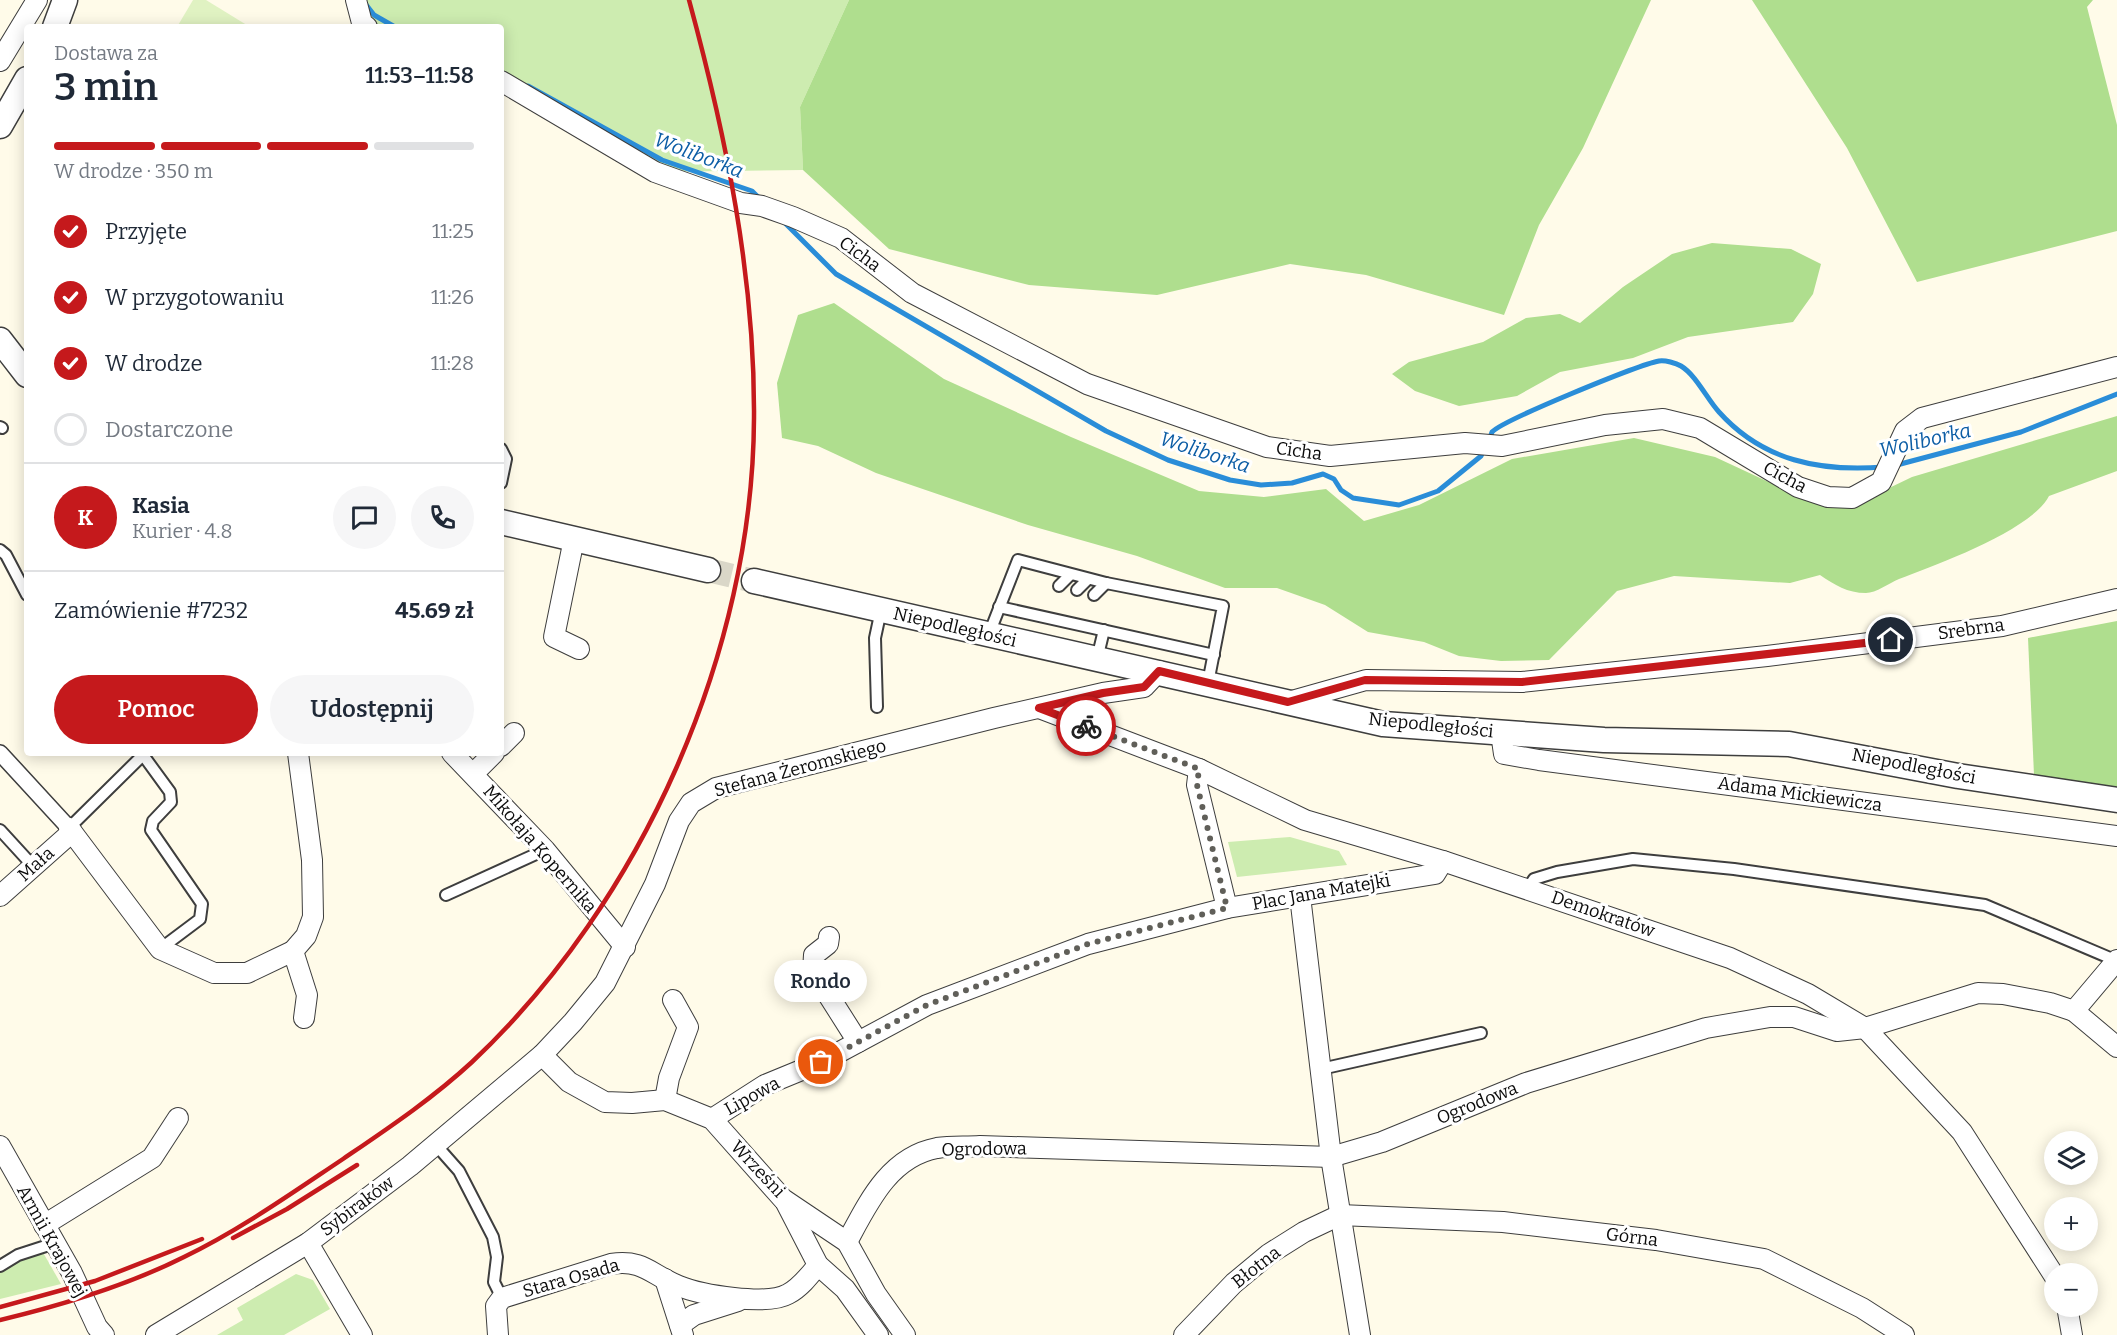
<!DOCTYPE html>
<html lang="pl">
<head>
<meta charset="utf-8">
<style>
  :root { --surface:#fff; --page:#f6f6f7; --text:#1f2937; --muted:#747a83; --line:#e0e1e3; --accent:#c5191c }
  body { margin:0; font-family:Bitter,serif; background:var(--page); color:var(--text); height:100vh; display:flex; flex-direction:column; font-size:22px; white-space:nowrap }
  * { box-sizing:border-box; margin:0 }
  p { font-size:20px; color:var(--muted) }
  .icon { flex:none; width:33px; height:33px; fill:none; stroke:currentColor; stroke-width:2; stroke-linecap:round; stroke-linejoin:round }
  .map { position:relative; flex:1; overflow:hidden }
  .panel { position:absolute; left:24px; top:24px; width:480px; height:732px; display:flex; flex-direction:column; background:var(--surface); border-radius:6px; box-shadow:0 3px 15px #0003 }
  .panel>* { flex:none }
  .tools { position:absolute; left:2044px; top:1131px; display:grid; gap:12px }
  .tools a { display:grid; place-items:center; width:54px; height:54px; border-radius:50%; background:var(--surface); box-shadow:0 3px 15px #0003; font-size:30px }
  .pin { position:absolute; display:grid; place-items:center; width:51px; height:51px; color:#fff; margin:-26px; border:3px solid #fff; border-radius:50%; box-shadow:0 2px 6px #0007 }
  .courier { position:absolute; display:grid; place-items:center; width:60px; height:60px; margin:-30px; border:4px solid #c5191c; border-radius:50%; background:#fff; color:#222; box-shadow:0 2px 8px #0007 }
  .bubble { position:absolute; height:42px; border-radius:21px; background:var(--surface); box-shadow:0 3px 15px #0003; font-size:20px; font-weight:600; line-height:42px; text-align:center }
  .summary em { font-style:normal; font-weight:600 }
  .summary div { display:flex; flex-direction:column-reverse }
  .summary { display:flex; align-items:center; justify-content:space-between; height:102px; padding:0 30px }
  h1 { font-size:39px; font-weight:600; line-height:45px }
  .bar { display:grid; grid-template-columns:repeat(4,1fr); gap:9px 6px; align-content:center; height:72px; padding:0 30px }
  .bar i { height:8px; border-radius:4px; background:var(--line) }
  .bar .on { background:var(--accent) }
  .bar p { grid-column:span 4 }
  .line { display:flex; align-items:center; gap:15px; padding:0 30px; border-top:2px solid var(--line) }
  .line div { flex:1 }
  .round { display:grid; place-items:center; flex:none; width:63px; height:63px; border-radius:32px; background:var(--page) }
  ol { padding:0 30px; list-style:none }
  li { display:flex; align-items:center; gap:18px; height:66px }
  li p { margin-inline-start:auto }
  li .icon { padding:6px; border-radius:50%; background:var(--accent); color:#fff; stroke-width:4 }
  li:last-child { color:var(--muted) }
  li i { width:33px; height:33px; border:3px solid var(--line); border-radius:50% }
  .action { display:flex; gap:12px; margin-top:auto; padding:12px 30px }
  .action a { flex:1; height:69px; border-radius:36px; background:var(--accent); color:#fff; font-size:24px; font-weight:600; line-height:69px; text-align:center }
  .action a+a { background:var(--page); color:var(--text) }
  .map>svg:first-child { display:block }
  .green { fill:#cdecb0 }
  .forest { fill:#afde8e }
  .pitch { fill:#e0f2c2 }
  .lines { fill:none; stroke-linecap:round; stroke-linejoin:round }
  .stream { stroke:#2a8dd8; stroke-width:5 }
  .tertiary-tunnel { stroke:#dad7c8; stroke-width:24; stroke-dasharray:24 12; stroke-linecap:butt }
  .service-casing { stroke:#3e3e3e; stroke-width:14 }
  .pedestrian-casing { stroke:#3e3e3e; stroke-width:18 }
  .minor-casing { stroke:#3e3e3e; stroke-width:22 }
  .tertiary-casing { stroke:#3e3e3e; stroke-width:27 }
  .service { stroke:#fff; stroke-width:10 }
  .pedestrian { stroke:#fff; stroke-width:15 }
  .minor { stroke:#fff; stroke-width:20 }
  .tertiary { stroke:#fff; stroke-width:24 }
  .rail { stroke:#c5191c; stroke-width:4.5 }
  .done { stroke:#605f59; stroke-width:6; stroke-dasharray:0 10.8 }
  .route { stroke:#c5191c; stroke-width:8 }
  .labels { text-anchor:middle; stroke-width:6; stroke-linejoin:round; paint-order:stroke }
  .street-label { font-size:18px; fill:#0b0b0b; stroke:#fff }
  .water-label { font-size:20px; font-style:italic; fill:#0c5da5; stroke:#fff }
</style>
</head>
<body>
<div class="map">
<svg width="2117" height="1335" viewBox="0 0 2117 1335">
  <rect width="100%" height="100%" fill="#fffbe9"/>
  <g class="green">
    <polygon points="357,0 849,0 800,107 803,170 655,172 501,81 501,27 367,27"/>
    <polygon points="1290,837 1339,851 1347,865 1237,877 1228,842"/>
    <polygon points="41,1249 61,1284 0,1299 0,1266"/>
    <polygon points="296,1274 313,1280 330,1309 284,1335 217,1335 243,1320 237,1308"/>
  </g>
  <g class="forest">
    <polygon points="849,0 1651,0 1583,148 1539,225 1504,315 1366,275 1290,264 1157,295 1029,285 889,249 803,170 800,107"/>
    <polygon points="1752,0 2093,0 2087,7 2117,125 2117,231 1917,282 1847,148"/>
    <polygon points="1712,243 1791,249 1821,264 1813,294 1793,322 1688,337 1633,358 1560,372 1517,396 1459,406 1415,391 1392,374 1409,362 1483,342 1526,318 1560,314 1580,323 1623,287 1672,254"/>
    <path d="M834,303l110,76 127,58 128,54 65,6 62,-8 38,32 55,-16 93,-46 122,-21 81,19 71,33 72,13 54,-26 205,-61v55l-68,25c-17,34 -113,69 -150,83 -10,4 -23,14 -33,14 -19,0 -31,-8 -46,-18l-30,8 -116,-7 -57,15 -68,69 -48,1 -42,-5 -35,-14 -56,-10 -43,-27 -48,-17h-52l-88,-32 -109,-31 -152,-52 -58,-27 -36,-8 -5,-55 21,-68z"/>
    <polygon points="2117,621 2117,788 2034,775 2028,638"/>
  </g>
  <polygon class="pitch" points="193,0 206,0 250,27 177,27"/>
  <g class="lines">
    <g class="stream">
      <polyline points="364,2 374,15 395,27"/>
      <polyline points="528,86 662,160 752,191 761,200"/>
      <polyline points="783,221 836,274 1106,431 1168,460 1230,480 1261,485 1292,483 1323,474 1334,479 1341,490 1353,498 1399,505 1438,491 1481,456 1484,449"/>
      <path d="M1489,440c1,-2 2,-5 3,-8 11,-12 146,-67 167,-71 6,-1 17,2 22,5 15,9 26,33 38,46 44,49 101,60 165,55"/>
      <polyline points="1893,466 2021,432 2117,394"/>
    </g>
    <polyline class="tertiary-tunnel" points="708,570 754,581"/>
    <g class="service-casing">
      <g id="service">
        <polyline points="0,427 2,428"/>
        <polyline points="501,449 506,459 501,483"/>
        <polyline points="0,550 6,555 27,595"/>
        <polyline points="1059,586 1070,575"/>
        <polyline points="1077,590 1088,579"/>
        <polyline points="1094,595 1106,583"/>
        <polyline points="999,607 1214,655"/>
        <polyline points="989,634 1018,560 1106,583 1223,606 1208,683"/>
        <polyline points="1097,659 1104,630"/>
        <polyline points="877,707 875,638 881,610"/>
        <polyline points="143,755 170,792 171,802 153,821 151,830 202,904 200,919 160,949"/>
        <polyline points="69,828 145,753"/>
        <polyline points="0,830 33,866"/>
        <polyline points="1528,888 1534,879 1557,872 1633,859 1734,869 1985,905 2117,961"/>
        <polyline points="446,895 545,850"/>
        <polyline points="1321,1069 1481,1033"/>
        <polyline points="436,1145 459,1171 493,1237 497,1257 494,1282 502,1298"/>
        <polyline points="0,1266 18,1255 55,1243"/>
      </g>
    </g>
    <g class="pedestrian-casing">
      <polyline id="pedestrian" points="0,753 69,828"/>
    </g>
    <g class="minor-casing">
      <g id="minor">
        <polyline points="356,0 362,23 367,27"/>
        <polyline points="0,61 37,0"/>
        <polyline points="501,81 655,172 741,203 762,206 793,217 841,238 912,293 1087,384 1267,447 1330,456 1465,443 1502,446 1605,425 1663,419 1700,428 1798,487 1828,497 1852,498 1881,482 1905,431 1922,418 2117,367"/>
        <polyline points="574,539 554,637 579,649"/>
        <polyline points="1288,702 1366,680 1522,682 1767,656 2002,626 2117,599"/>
        <polyline points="1039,708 1199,769 1305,820 1443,861 1730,958 1808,994 1865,1028 1962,1132 2055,1277"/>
        <polyline points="1501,733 1504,754 1539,760 2117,836"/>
        <polyline points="501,746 514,733"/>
        <polyline points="452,753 545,850 625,947"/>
        <polyline points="1199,769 1197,785 1227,908"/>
        <polyline points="473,774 494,753"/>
        <polyline points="69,828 160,949 214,973 247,973 293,951 306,936 313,917 312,860 298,753"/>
        <polyline points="0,896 72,832"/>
        <polyline points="1300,896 1331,1157 1360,1335"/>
        <polyline points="829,937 828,944 814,955 813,971 858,1042"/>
        <polyline points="293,951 307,995 304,1018"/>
        <polyline points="2074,1011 2117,1047"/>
        <polyline points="542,1055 569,1082 605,1102 632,1103 665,1100 712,1119 783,1199 847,1242 876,1294 905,1335"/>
        <polyline points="665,1100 669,1078 688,1027 673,1000"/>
        <polyline points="712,1119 765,1085 821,1062 927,1005 1088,944 1227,908 1435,874 1443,861"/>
        <polyline points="0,1146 72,1273 97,1327 104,1335"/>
        <polyline points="785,1201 818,1265 845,1289 878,1335"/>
        <polyline points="44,1225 152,1158 178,1118"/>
        <path d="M847,1242c21,-39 42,-85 90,-94 14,-2 29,-1 43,-2l351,11 51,-15 144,-59 180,-55 64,-11h24l43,14 28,-3 113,-35 25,1 47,9 24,8 43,-51"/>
        <polyline points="308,1243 362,1335"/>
        <polyline points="665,1279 683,1335"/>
        <polyline points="2067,1306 2072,1335"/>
        <polyline points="680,1325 694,1315 738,1301"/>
        <polyline points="156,1335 308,1243 410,1166 542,1055 573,1022 605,983 655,884 679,821 691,803 716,788 994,718 1103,693 1144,687 1159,671"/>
        <path d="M498,1335l-2,-29 6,-8 109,-34c33,-5 40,11 68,22 22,9 88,20 109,8 12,-6 22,-19 30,-29"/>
        <polyline points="1184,1335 1234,1283 1269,1254 1304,1232 1340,1215 1503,1222 1656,1240 1764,1259 1862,1308 1904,1335"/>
      </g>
    </g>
    <g class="tertiary-casing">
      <g id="tertiary">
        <polyline points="55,27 65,0"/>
        <polyline points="0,126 27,79"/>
        <polyline points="0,340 27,375"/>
        <polyline points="501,522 708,570"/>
        <polyline points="754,581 1383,724 1604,740 1789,744 1958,776 2117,800"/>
      </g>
    </g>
    <use href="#service" class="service"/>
    <use href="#pedestrian" class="pedestrian"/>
    <use href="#minor" class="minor"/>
    <use href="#tertiary" class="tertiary"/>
    <g class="rail">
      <polyline points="233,1238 287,1209 357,1165"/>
      <polyline points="0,1307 95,1281 202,1239"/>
      <path d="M0,1320c63,-15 126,-34 184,-63 56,-27 108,-64 159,-98 44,-30 89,-60 129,-97 170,-160 281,-410 282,-644 1,-141 -28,-282 -65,-418"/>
    </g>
  </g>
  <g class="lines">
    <polyline class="done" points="821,1062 927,1005 1088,944 1227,908 1197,785 1199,769 1086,726"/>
    <polyline class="route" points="1086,726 1039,708 1103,693 1144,687 1159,671 1288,702 1365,680 1522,682 1891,640"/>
  </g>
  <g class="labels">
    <g class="street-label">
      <text transform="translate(860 254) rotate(36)" y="6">Cicha</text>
      <text transform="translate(1299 451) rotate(8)" y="6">Cicha</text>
      <text transform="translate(1785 477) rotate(28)" y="6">Cicha</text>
      <text transform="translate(955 627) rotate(13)" y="6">Niepodległości</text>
      <text transform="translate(1971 629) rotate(-8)" y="6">Srebrna</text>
      <text transform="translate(1431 725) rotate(6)" y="6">Niepodległości</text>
      <text transform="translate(1914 766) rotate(11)" y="6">Niepodległości</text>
      <text transform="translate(800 768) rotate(-15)" y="6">Stefana Żeromskiego</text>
      <text transform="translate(1800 794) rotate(8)" y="6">Adama Mickiewicza</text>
      <text transform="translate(540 849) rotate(49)" y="6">Mikołaja Kopernika</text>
      <text transform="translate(36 864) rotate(-42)" y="6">Mała</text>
      <text transform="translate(1321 892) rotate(-10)" y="6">Plac Jana Matejki</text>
      <text transform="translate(1603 914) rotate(19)" y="6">Demokratów</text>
      <text transform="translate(752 1096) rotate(-29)" y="6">Lipowa</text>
      <text transform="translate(1477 1103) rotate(-22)" y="6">Ogrodowa</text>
      <text transform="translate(984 1149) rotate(-1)" y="6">Ogrodowa</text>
      <text transform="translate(758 1169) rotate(47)" y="6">Wrześni</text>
      <text transform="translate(357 1206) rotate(-37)" y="6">Sybiraków</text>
      <text transform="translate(1632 1237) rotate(7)" y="6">Górna</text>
      <text transform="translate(52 1241) rotate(61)" y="6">Armii Krajowej</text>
      <text transform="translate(1256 1267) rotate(-38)" y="6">Błotna</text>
      <text transform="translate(571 1278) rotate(-16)" y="6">Stara Osada</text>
    </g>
    <g class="water-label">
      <text transform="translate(699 155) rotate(21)" y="7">Woliborka</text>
      <text transform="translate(1925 440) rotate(-13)" y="7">Woliborka</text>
      <text transform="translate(1205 452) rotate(18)" y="7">Woliborka</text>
    </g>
  </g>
</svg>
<div class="tools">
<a><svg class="icon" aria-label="layers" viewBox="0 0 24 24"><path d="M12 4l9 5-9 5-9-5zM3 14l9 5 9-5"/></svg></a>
<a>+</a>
<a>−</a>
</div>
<div class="pin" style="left:821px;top:1062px;background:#ea580c"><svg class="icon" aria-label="bag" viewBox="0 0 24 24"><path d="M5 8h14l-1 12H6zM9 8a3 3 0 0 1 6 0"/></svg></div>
<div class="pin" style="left:1891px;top:640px;background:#1f2937"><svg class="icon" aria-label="home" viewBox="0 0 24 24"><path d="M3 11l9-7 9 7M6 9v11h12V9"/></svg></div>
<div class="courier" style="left:1086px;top:726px"><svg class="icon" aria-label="bike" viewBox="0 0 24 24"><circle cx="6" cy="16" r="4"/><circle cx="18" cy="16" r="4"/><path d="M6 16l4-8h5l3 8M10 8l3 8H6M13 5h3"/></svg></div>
<div class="bubble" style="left:774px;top:960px;width:93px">Rondo</div>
<section class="panel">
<div class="summary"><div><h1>3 min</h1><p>Dostawa za</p></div><em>11:53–11:58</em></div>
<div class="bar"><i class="on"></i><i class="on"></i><i class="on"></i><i></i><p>W drodze · 350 m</p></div>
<ol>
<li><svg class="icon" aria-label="check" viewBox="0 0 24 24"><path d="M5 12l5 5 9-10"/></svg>Przyjęte<p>11:25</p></li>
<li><svg class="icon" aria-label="check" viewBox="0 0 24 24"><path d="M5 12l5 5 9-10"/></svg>W przygotowaniu<p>11:26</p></li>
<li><svg class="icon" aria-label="check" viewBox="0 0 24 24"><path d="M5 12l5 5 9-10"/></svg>W drodze<p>11:28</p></li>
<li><i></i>Dostarczone</li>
</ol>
<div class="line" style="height:108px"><b class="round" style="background:var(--accent);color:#fff">K</b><div><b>Kasia</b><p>Kurier · 4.8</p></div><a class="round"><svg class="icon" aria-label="chat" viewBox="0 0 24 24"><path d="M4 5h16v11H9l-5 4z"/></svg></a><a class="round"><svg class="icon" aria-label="phone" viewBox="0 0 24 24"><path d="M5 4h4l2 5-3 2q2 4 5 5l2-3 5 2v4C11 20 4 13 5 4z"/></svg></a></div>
<div class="line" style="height:78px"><div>Zamówienie #7232</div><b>45.69 zł</b></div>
<div class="action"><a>Pomoc</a><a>Udostępnij</a></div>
</section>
</div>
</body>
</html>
